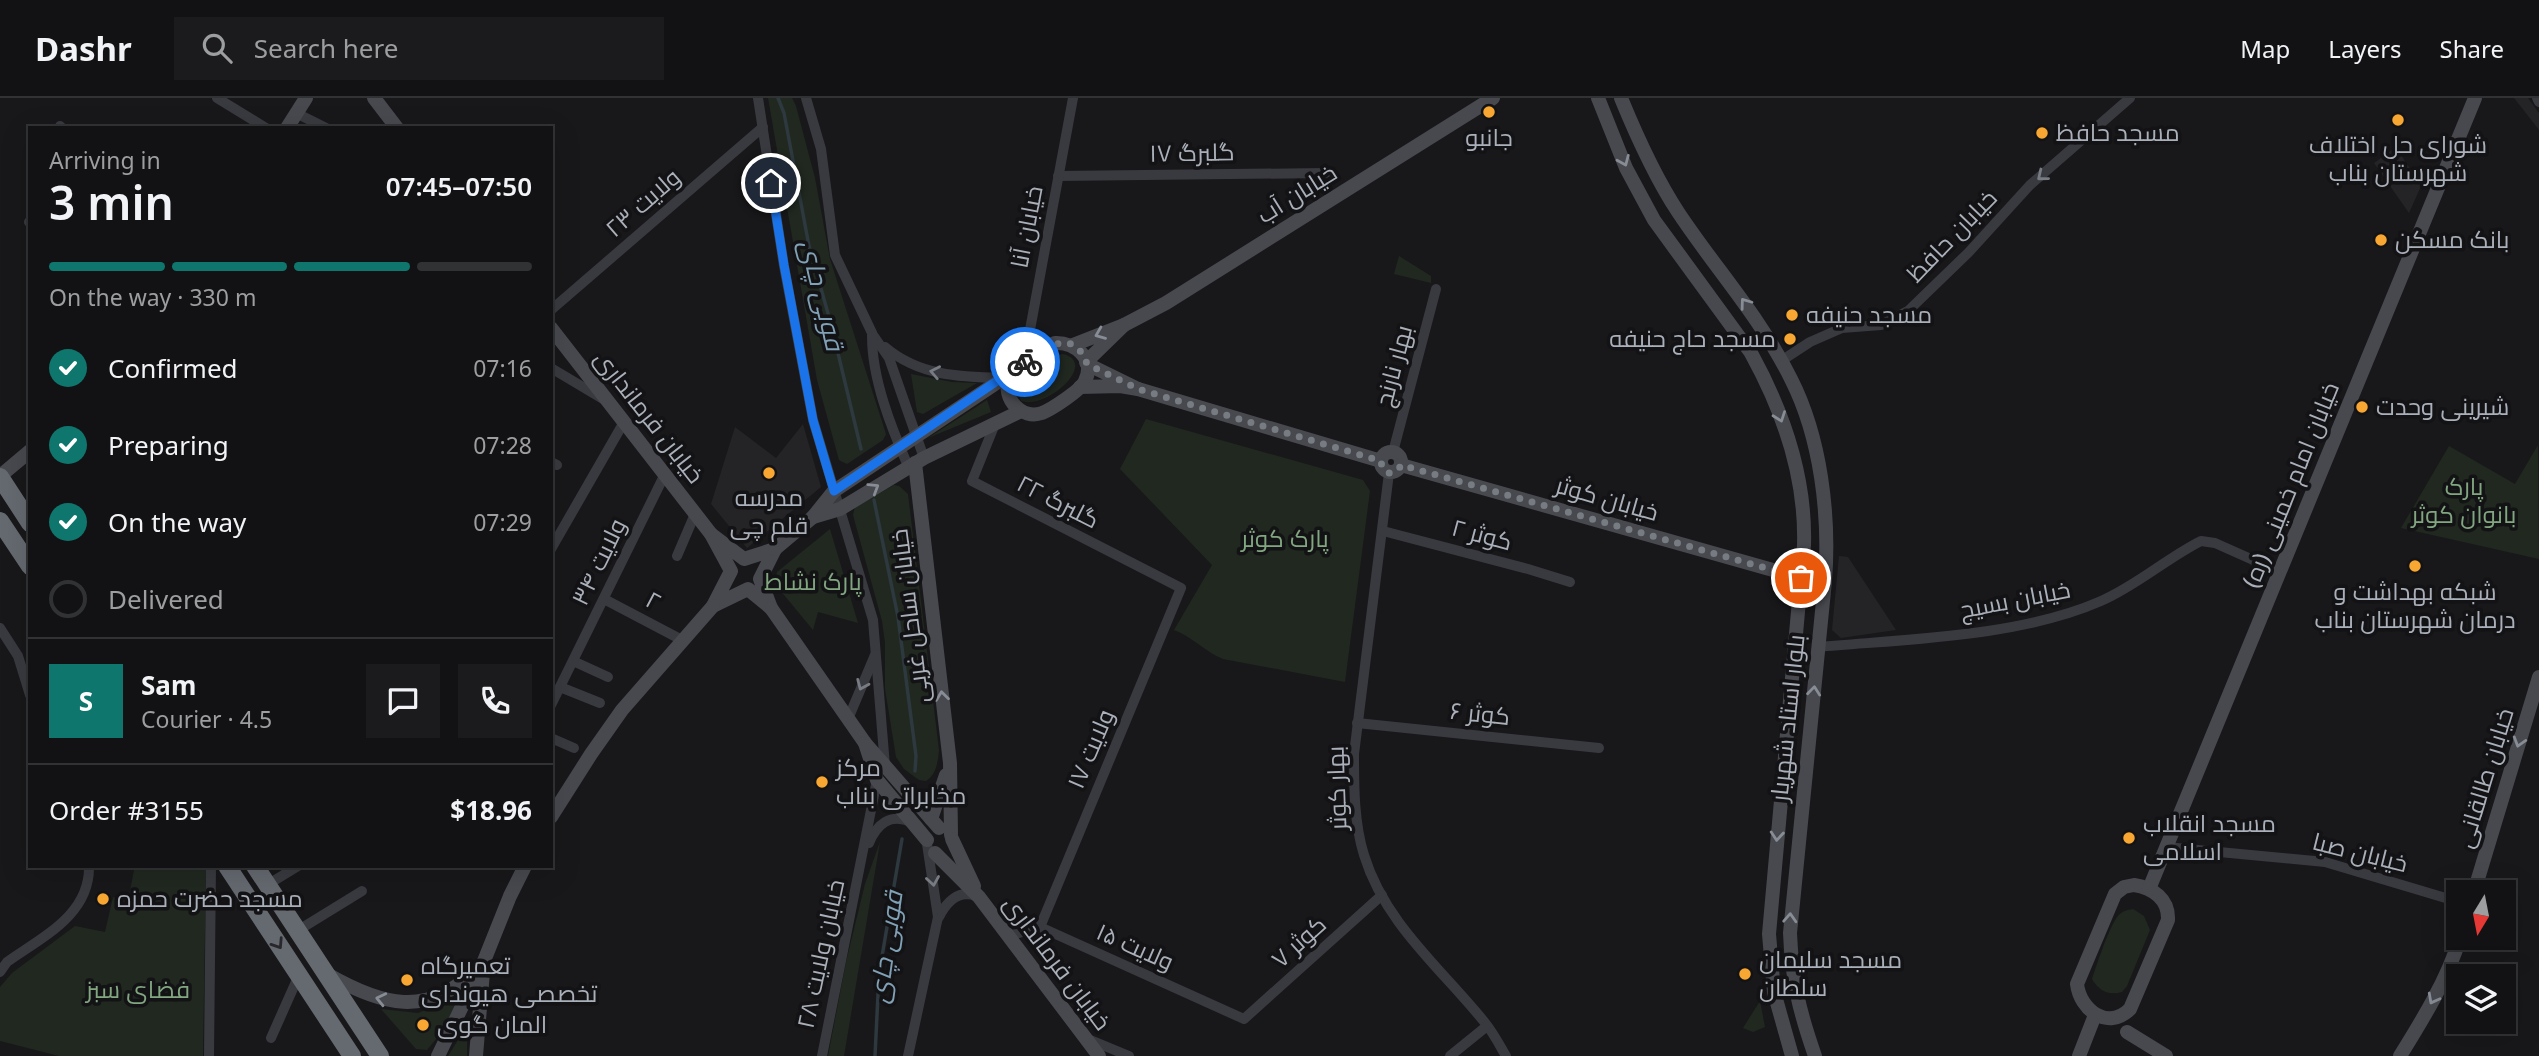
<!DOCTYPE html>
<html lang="en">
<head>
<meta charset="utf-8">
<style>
  :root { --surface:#121214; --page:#1b1b1d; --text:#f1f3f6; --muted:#9c9ea0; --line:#313234; --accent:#0f766e }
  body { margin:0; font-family:"Noto Sans",Cairo,sans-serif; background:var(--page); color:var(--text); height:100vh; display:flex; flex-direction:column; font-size:26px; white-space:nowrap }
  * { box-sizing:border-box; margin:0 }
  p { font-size:23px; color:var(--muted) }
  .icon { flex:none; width:38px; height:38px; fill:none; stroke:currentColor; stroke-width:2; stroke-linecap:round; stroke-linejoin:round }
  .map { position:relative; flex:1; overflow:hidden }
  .panel { position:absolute; left:28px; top:28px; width:525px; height:742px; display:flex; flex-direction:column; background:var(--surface); border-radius:0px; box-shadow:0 7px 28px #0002,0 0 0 2px var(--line) }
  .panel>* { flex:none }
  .needle { width:46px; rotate:190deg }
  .buttons { position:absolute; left:2446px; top:782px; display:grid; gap:14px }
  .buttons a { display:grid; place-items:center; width:70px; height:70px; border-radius:0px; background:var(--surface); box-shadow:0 7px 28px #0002,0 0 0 2px var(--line); font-size:35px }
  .pin { position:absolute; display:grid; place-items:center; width:60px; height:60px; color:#fff; margin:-30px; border:4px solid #fff; border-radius:50%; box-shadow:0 2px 7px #0007 }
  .courier { position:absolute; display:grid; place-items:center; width:70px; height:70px; margin:-35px; border:5px solid #1a73e8; border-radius:50%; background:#fff; color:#222; box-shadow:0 2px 9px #0007 }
  .summary em { font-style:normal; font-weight:600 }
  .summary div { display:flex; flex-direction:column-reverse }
  .summary { display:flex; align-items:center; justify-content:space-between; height:119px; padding:0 21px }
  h1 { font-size:46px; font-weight:600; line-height:52px }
  .bar { display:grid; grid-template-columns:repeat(4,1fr); gap:10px 7px; align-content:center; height:84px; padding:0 21px }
  .bar i { height:9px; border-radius:5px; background:var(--line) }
  .bar .current { background:var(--accent) }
  .bar p { grid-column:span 4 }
  .line { display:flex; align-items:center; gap:18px; padding:0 21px; border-top:2px solid var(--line) }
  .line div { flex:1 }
  .round { display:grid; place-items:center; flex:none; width:74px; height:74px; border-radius:0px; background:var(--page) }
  ol { padding:0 21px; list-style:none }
  li { display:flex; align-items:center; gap:21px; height:77px }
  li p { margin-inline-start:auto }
  li .icon { padding:7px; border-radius:50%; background:var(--accent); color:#fff; stroke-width:4 }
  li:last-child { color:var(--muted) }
  li i { width:38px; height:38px; border:4px solid var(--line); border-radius:50% }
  header { display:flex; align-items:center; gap:42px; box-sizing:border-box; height:98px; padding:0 35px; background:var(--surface); border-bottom:2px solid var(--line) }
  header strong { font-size:33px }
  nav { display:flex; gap:38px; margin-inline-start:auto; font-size:24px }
  .search { width:490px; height:63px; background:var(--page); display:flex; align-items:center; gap:18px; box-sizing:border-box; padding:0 24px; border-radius:0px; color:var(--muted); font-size:26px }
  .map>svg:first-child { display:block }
  .built { fill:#242427 }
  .green { fill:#202820 }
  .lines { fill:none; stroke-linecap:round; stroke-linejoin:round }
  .stream { stroke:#2d383f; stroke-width:3.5 }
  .street { stroke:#393a3f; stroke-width:10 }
  .secondary { stroke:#47494f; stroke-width:14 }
  .highway { stroke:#656970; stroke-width:18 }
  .oneway { stroke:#878c95 }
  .oneway2 { stroke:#777b83 }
  .oneway3 { stroke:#28282c }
  .done { stroke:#777b82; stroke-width:7; stroke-dasharray:0 12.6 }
  .route { stroke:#1a73e8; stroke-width:9 }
  .poi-dot { fill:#f7a732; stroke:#131315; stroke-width:2.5 }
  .labels { text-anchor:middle; stroke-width:7; stroke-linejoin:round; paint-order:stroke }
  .poi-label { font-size:24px; fill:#aab0ba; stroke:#131315; text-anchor:start }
  .street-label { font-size:24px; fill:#aab0ba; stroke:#131315 }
  .park-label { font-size:24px; fill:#81a680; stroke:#131315 }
  .water-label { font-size:26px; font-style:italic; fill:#80a1b6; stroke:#131315 }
</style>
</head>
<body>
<header>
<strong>Dashr</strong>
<div class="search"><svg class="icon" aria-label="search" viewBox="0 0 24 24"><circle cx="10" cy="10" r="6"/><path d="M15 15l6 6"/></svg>Search here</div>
<nav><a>Map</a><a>Layers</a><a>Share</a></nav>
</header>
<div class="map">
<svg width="2539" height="958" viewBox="0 0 2539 958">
  <rect width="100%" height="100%" fill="#18181a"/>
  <g class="built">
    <polygon points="2514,0 2528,0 2539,15 2539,32"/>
    <polygon points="2396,49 2421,88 2409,115 2374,65"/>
    <polygon points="803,326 821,389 747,450 711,406 735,329 776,360"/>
    <polygon points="1839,458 1848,459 1896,532 1841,540 1832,532"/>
  </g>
  <g class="green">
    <polygon points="768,0 792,0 796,8 815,80 830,161 886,336 883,342 847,366 839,362 817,282"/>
    <polygon points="1399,158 1431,178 1431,185 1394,176"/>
    <path d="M1063,256c36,9 -17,56 -42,47l-4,-13c7,-18 27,-31 46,-34z"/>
    <polygon points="911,276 952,284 977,285 923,316 917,314"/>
    <polygon points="987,302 991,314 928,340"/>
    <path d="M1146,321l217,61 7,11 -25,191 -122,-23c-18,-7 -30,-22 -49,-29l38,-65 -92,-96z"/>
    <polygon points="2538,347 2539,461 2401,430 2449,348 2515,386"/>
    <path d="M894,387l5,1 9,8 31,256c-1,12 -3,25 -13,31l-7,-1 -15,-11 -8,-12 -11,-68v-46l-3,-22 -29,-106 2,-8z"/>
    <polygon points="830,431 858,525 818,514 813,532 775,486 777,474"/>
    <polygon points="880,744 844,958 828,958 846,864 865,786"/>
    <polygon points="122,768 206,768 203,958 59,958 0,943 0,889 12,875 75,828 105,834 113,799 128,803 134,772"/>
    <path d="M2133,811l11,7 6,14 -23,56 -5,6c-13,4 -23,-1 -30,-13 5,-15 17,-52 26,-63 4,-5 9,-6 15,-7z"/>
    <polygon points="456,899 457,904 441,935 427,952 416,951 381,911 418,915"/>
    <polygon points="1760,903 1765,929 1753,934 1743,930"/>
    <polygon points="467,930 467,958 448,958 465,931"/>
  </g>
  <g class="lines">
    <g class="stream">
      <polyline points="778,0 784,15 809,148 831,226 861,351"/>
      <polyline points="874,402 898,519 916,658 915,673"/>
      <polyline points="875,958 879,876 902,741"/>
    </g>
    <g class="street">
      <polyline points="217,0 266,30"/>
      <polyline points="758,0 784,168 813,322 873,522 885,668"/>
      <polyline points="806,0 821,51 835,157 873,237 889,260 924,360"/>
      <polyline points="2537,0 2539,4"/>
      <polyline points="296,15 326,30"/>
      <polyline points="60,28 62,30"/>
      <polyline points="1058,78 1326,75"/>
      <polyline points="29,124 30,124"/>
      <polyline points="551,212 763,29"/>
      <path d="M872,238c0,43 19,91 36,130"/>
      <path d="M885,249c34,29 75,30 118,31"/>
      <polyline points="1781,263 1810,244 1842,230 1881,227 1908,213 1968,155 2030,87 2130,0"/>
      <polyline points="1024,264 1073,0"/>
      <polyline points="551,270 603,301"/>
      <polyline points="995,326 972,383 1181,490 1040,829"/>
      <polyline points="1393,354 1436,191"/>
      <polyline points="551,364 557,367"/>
      <path d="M1389,375l-35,281c0,33 0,69 10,101 21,69 79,115 122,169 8,10 14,22 20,32"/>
      <polyline points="1383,433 1528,471 1570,484"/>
      <polyline points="551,451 624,324"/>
      <polyline points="677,458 695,416"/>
      <polyline points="604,501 682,542"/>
      <polyline points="0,530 18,558 30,597"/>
      <path d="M1818,549c89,-8 201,-10 283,-46 35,-15 66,-43 100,-60l14,2 65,29"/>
      <polyline points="573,563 608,579"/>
      <polyline points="560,589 600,605"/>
      <polyline points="551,607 665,376"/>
      <polyline points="848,621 875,557"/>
      <polyline points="1357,625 1599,650"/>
      <polyline points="551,640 574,650"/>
      <path d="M869,745c8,-19 21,-30 42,-21"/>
      <polyline points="2166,749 2325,764 2459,804"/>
      <polyline points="267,787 298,768"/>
      <path d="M939,819c7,-14 19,-28 37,-21"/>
      <polyline points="297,833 362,793"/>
      <polyline points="1008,838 1040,829 1244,921 1382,797"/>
      <path d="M0,874l7,-10c35,-25 83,-47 82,-96"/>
      <polyline points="271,940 299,877"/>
      <polyline points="1088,941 1129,958"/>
      <polyline points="209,958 211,768"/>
      <polyline points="822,958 877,682"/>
      <polyline points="908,958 938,819 927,746"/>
      <polyline points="1450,958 1487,928"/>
    </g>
    <g class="secondary">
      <polyline points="374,0 397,30"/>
      <path d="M1598,0l28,70 28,52 97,133c32,58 55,124 53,192l-35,389 5,58 18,64"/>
      <path d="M1621,0c16,39 34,79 57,114 37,56 83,106 113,167 30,59 39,137 34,202l-35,352c2,48 9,77 25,123"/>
      <polyline points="287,30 306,0"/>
      <polyline points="1124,227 1166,205 1493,0"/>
      <polyline points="551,230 711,436"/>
      <path d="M1055,245c20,-1 41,16 30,38 -4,9 -33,28 -43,32 -20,7 -40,-14 -33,-34 5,-16 32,-30 46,-36z"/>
      <polyline points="1073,247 1124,227 1086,264"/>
      <polyline points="1013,274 834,393 813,419 840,411 924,360 1021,313"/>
      <polyline points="1080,289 1120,288 1138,291 1087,266"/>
      <polyline points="1138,291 1381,363"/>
      <circle cx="1391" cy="364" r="10"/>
      <polyline points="915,365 950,665 951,737"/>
      <polyline points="1401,367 1801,480"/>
      <polyline points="0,378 30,353"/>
      <polygon points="711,436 744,461 775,451 760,481 771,510 748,491 713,508 731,473"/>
      <polyline points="775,451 813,419"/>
      <polyline points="771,510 865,645"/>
      <polyline points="551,719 591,656 622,612 713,508"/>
      <polyline points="931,721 946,677"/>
      <polyline points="952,741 974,788"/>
      <polyline points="927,742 877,682 865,645 939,730"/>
      <polyline points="935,755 979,799 1099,958"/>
      <path d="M2134,787c19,3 35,14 34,35l-38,89c-22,22 -50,1 -53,-25l38,-90 9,-7z"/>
      <polyline points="2149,791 2475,0"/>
      <polyline points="2474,794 2539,579"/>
      <path d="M327,876c54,31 101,45 149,-5"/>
      <polyline points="2127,934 2166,958"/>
      <polyline points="438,958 484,863 510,798 525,768"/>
      <polyline points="476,958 483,874"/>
      <polyline points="2079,958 2095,917"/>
      <path d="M2400,958c23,-37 47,-76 60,-118"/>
    </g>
    <g class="highway">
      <polyline points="0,379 30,425"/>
      <polyline points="0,423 30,468"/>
      <polyline points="227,768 352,958"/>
      <polyline points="255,768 380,958"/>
    </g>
  </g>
  <defs><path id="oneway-chevron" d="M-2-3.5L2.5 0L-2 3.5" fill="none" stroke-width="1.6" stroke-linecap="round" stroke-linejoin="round" transform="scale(1.75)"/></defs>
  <g class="oneway">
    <use href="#oneway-chevron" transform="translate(1624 63) rotate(67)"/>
    <use href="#oneway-chevron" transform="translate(1745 205) rotate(-126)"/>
    <use href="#oneway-chevron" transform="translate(1100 236) rotate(158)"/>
    <use href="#oneway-chevron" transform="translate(1780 319) rotate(70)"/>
    <use href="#oneway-chevron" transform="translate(874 390) rotate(-32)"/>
    <use href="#oneway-chevron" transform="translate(1814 593) rotate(-84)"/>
    <use href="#oneway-chevron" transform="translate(942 598) rotate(-97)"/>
    <use href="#oneway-chevron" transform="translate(2519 644) rotate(107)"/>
    <use href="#oneway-chevron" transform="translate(1777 738) rotate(95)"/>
    <use href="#oneway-chevron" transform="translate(1790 820) rotate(-87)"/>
    <use href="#oneway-chevron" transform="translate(381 901) rotate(-167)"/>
    <use href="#oneway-chevron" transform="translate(2433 901) rotate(118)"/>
  </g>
  <g class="oneway2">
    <use href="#oneway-chevron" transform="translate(2042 78) rotate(141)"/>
    <use href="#oneway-chevron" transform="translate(935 274) rotate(-169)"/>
    <use href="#oneway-chevron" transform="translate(862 587) rotate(113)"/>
    <use href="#oneway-chevron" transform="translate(933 783) rotate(81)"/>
  </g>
  <use class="oneway3" href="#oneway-chevron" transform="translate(278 846) rotate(57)"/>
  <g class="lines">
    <path class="done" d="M1025,264c21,-15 49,-35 62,2l51,25 243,72 1,6 7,6 9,-3 3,-5 400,113"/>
    <polyline class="route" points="771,85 784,167 813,322 834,393 1025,264"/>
  </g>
  <g class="poi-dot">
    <circle cx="1489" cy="14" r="7"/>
    <circle cx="2398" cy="22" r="7"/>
    <circle cx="2042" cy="35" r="7"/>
    <circle cx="2381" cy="142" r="7"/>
    <circle cx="1792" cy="217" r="7"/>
    <circle cx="1790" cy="241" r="7"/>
    <circle cx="2362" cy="309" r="7"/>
    <circle cx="769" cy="375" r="7"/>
    <circle cx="2415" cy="468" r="7"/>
    <circle cx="822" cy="684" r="7"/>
    <circle cx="2129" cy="740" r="7"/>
    <circle cx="103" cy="801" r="7"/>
    <circle cx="1745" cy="876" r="7"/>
    <circle cx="407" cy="882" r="7"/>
    <circle cx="423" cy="927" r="7"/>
  </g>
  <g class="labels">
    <g class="poi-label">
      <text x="2056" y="43">مسجد حافظ</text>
      <text x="1489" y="48" text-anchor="middle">جانبو</text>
      <text x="2398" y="55" text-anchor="middle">شورای حل اختلاف<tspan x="2398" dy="28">شهرستان بناب</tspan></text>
      <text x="2395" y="150">بانک مسکن</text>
      <text x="1806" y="225">مسجد حنیفه</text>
      <text x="1776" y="249" text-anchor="end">مسجد حاج حنیفه</text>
      <text x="2376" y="317">شیرینی وحدت</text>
      <text x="769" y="408" text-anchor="middle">مدرسه<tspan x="769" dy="28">قلم چی</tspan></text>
      <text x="2415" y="502" text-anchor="middle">شبکه بهداشت و<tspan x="2415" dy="28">درمان شهرستان بناب</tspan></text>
      <text x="836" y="678">مرکز<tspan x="836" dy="28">مخابراتی بناب</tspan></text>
      <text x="2143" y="734">مسجد انقلاب<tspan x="2143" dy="28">اسلامی</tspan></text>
      <text x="117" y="809">مسجد حضرت حمزه</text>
      <text x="1759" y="870">مسجد سلیمان<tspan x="1759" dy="28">سلطان</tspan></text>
      <text x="421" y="876">تعمیرگاه<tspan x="421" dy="28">تخصصی هیوندای</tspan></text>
      <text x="437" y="935">المان گوی</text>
    </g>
    <g class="street-label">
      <text transform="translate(1192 55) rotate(-1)" y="8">گلبرگ ۱۷</text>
      <text transform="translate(1297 96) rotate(-32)" y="8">خیابان آب</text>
      <text transform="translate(643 105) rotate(-41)" y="8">ولایت ۲۳</text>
      <text transform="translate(1027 129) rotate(-79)" y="8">خیابان آنا</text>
      <text transform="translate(1952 138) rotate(-46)" y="8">خیابان حافظ</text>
      <text transform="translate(1394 268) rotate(-75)" y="8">بهار نارنج</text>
      <text transform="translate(649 319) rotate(52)" y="8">خیابان فرمانداری</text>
      <text transform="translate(2291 387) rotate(-68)" y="8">خیابان امام خمینی (ره)</text>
      <text transform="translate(1607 401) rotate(16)" y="8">خیابان کوثر</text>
      <text transform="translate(1058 404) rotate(27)" y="8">گلبرگ ۲۲</text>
      <text transform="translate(1482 437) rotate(15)" y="8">کوثر ۲</text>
      <text transform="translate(599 464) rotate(-64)" y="8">ولایت ۳۴</text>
      <text transform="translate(2015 502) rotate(-11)" y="8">خیابان بسیج</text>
      <text transform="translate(653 503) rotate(28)" y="8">۲</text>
      <text transform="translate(910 518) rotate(-97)" y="8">خیابان ساحل غربی</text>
      <text transform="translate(1480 616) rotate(6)" y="8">کوثر ۶</text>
      <text transform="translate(1788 620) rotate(-84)" y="8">بلوار استاد شهریار</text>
      <text transform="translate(1091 651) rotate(-67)" y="8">ولایت ۱۷</text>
      <text transform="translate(2485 680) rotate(-73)" y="8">خیابان طالقانی</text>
      <text transform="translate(1337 690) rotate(-92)" y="8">بهار کوثر</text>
      <text transform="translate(2360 755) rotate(14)" y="8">خیابان صبا</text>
      <text transform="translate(1299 844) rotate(-42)" y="8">کوثر ۷</text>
      <text transform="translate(1135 849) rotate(24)" y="8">ولایت ۱۵</text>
      <text transform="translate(821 856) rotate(-78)" y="8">خیابان ولایت ۲۸</text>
      <text transform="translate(1057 865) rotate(53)" y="8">خیابان فرمانداری</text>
    </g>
    <g class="park-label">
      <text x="2464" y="397">پارک<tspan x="2464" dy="28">بانوان کوثر</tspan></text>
      <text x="1285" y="449">پارک کوثر</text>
      <text x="813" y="492">پارک نشاط</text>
      <text x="138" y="900">فضای سبز</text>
    </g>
    <g class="water-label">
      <text transform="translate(822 197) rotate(76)" y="9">قوبی چای</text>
      <text transform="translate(886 849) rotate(-82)" y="9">قوبی چای</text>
    </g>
  </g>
</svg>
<div class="buttons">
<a><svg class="needle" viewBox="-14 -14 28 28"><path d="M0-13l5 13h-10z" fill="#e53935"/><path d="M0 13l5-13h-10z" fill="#9c9ea0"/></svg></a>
<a><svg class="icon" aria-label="layers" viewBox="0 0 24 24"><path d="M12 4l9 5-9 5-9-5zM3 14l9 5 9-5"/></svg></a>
</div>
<div class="pin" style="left:1801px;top:480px;background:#ea580c"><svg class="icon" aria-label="bag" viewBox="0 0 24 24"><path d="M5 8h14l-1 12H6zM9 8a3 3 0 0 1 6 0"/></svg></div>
<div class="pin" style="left:771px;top:85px;background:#1f2937"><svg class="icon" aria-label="home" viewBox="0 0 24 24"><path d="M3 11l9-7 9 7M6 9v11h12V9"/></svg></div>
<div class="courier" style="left:1025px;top:264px"><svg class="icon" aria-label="bike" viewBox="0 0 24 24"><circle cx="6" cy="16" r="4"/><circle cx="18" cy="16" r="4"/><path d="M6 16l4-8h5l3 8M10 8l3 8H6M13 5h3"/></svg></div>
<section class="panel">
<div class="summary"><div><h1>3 min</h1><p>Arriving in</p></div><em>07:45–07:50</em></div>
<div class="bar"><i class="current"></i><i class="current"></i><i class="current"></i><i></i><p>On the way · 330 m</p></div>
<ol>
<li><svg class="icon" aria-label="check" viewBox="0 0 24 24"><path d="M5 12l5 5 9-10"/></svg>Confirmed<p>07:16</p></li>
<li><svg class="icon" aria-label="check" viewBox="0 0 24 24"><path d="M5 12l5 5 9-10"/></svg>Preparing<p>07:28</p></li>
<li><svg class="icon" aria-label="check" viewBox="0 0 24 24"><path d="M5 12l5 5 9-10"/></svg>On the way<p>07:29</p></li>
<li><i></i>Delivered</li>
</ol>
<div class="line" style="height:126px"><b class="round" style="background:var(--accent);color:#fff">S</b><div><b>Sam</b><p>Courier · 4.5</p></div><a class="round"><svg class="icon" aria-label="chat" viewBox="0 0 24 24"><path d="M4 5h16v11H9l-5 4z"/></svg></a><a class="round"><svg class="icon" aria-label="phone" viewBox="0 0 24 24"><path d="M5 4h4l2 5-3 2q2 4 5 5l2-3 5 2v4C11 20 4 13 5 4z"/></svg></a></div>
<div class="line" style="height:91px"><div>Order #3155</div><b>$18.96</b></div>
</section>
</div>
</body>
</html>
